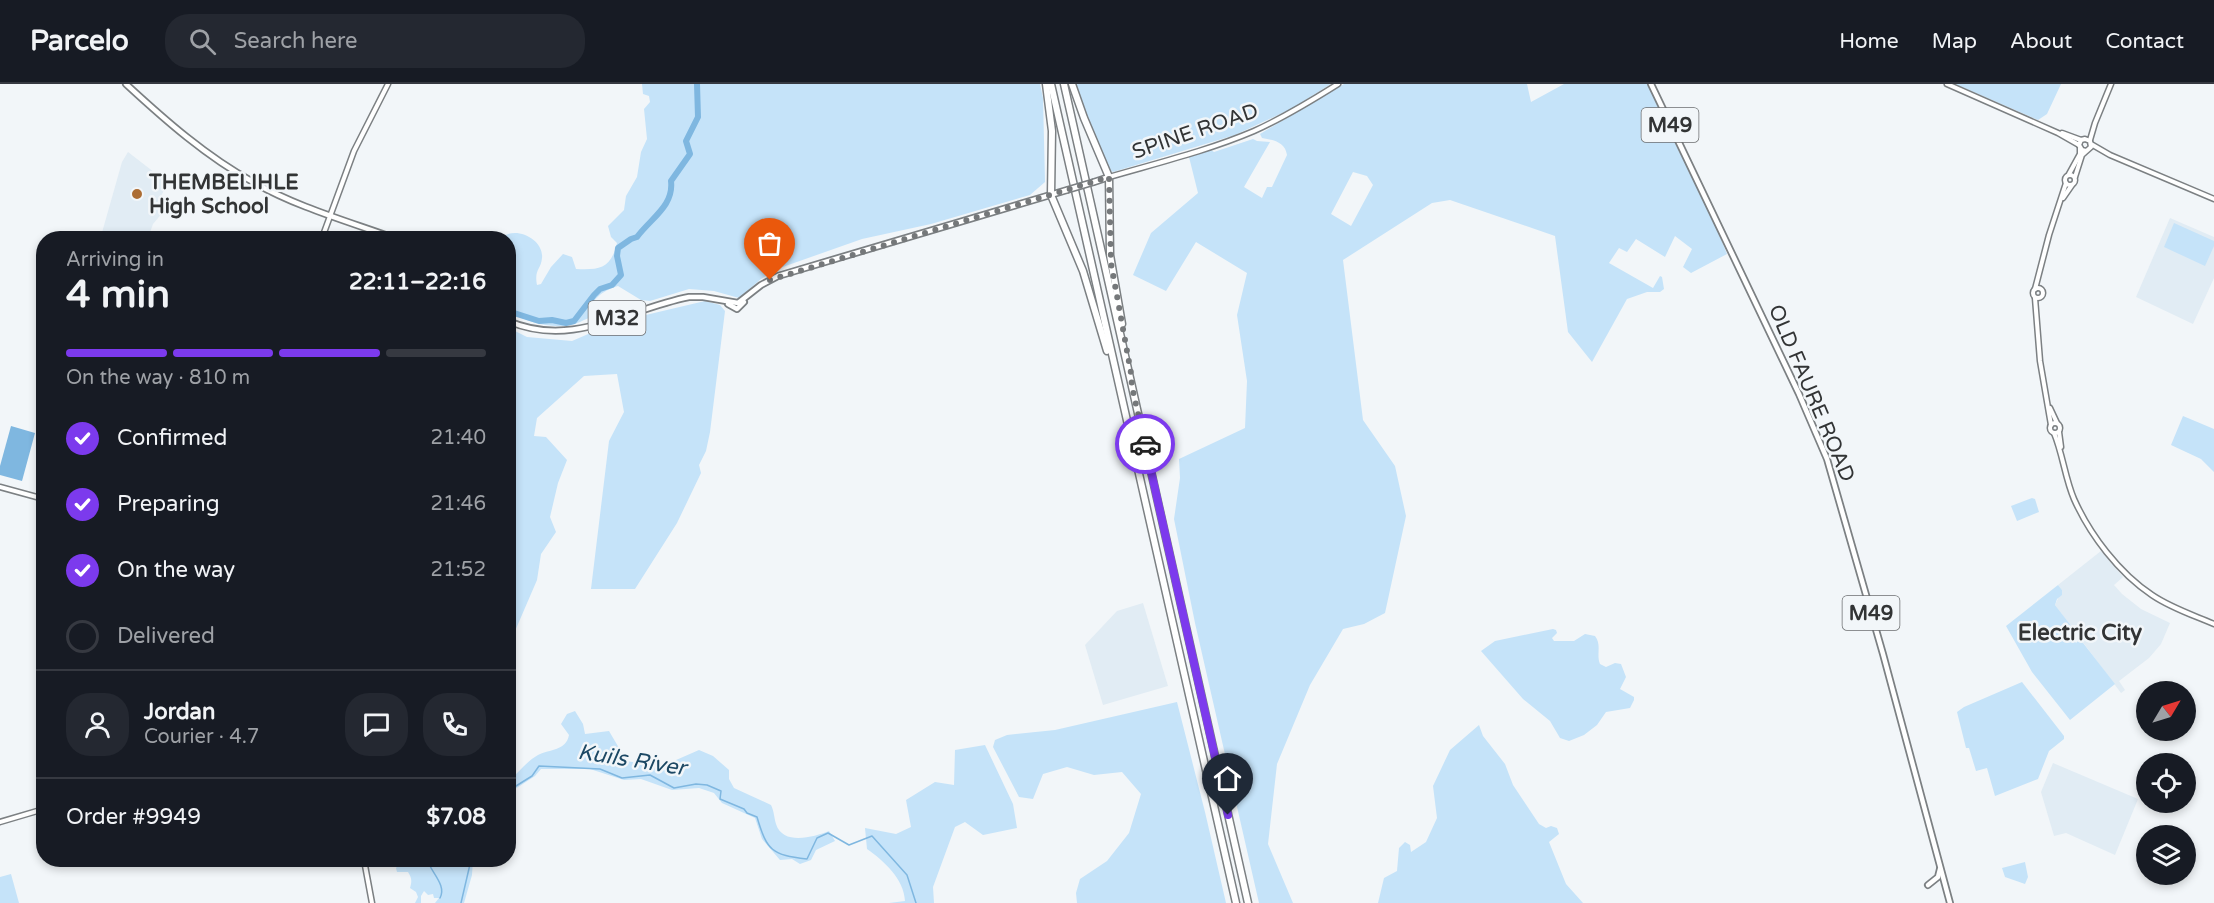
<!DOCTYPE html>
<html lang="en">
<head>
<meta charset="utf-8">
<style>
  :root { --surface:#171b24; --page:#242831; --text:#f1f3f6; --muted:#9ea1a6; --line:#363941; --accent:#7c3aed }
  body { margin:0; font-family:"Varela Round",sans-serif; background:var(--page); color:var(--text); height:100vh; display:flex; flex-direction:column; font-size:22px; white-space:nowrap }
  * { box-sizing:border-box; margin:0 }
  p { font-size:20px; color:var(--muted) }
  .icon { flex:none; width:33px; height:33px; fill:none; stroke:currentColor; stroke-width:2; stroke-linecap:round; stroke-linejoin:round }
  .map { position:relative; flex:1; overflow:hidden }
  .panel { position:absolute; left:36px; top:147px; width:480px; height:636px; display:flex; flex-direction:column; background:var(--surface); border-radius:24px; box-shadow:0 3px 9px #0003 }
  .panel>* { flex:none }
  .needle { width:39px; rotate:52deg }
  .fabs { position:absolute; left:2136px; top:597px; display:grid; gap:12px }
  .fabs a { display:grid; place-items:center; width:60px; height:60px; border-radius:50%; background:var(--surface); box-shadow:0 3px 9px #0003; font-size:30px }
  .pin { position:absolute; display:grid; place-items:center; width:51px; height:51px; color:#fff; margin:-62px -26px; border-radius:50% 50% 50% 0; rotate:-45deg; box-shadow:0 0 6px #0007 }
  .pin .icon { rotate:45deg }
  .courier { position:absolute; display:grid; place-items:center; width:60px; height:60px; margin:-30px; border:4px solid #7c3aed; border-radius:50%; background:#fff; color:#222; box-shadow:0 2px 8px #0007 }
  .summary em { font-style:normal; font-weight:800 }
  .summary div { display:flex; flex-direction:column-reverse }
  .summary { display:flex; align-items:center; justify-content:space-between; height:102px; padding:0 30px }
  h1 { font-size:39px; font-weight:800; line-height:45px }
  .bar { display:grid; grid-template-columns:repeat(4,1fr); gap:9px 6px; align-content:center; height:72px; padding:0 30px }
  .bar i { height:8px; border-radius:4px; background:var(--line) }
  .bar .on { background:var(--accent) }
  .bar p { grid-column:span 4 }
  .line { display:flex; align-items:center; gap:15px; padding:0 30px; border-top:2px solid var(--line) }
  .line div { flex:1 }
  .round { display:grid; place-items:center; flex:none; width:63px; height:63px; border-radius:24px; background:var(--page) }
  ol { padding:0 30px; list-style:none }
  li { display:flex; align-items:center; gap:18px; height:66px }
  li p { margin-inline-start:auto }
  li .icon { padding:6px; border-radius:50%; background:var(--accent); color:#fff; stroke-width:4 }
  li:last-child { color:var(--muted) }
  li i { width:33px; height:33px; border:3px solid var(--line); border-radius:50% }
  header { display:flex; align-items:center; gap:36px; box-sizing:border-box; height:84px; padding:0 30px; background:var(--surface); border-bottom:2px solid var(--line) }
  header strong { font-size:28px }
  nav { display:flex; gap:33px; margin-inline-start:auto; font-size:21px }
  .search { width:420px; height:54px; background:var(--page); display:flex; align-items:center; gap:15px; box-sizing:border-box; padding:0 21px; border-radius:24px; color:var(--muted); font-size:22px }
  .map>svg:first-child { display:block }
  .built { fill:#e1ecf4 }
  .green { fill:#c5e3f9; fill-rule:evenodd }
  .water { fill:#7fb7e0 }
  .lines { fill:none; stroke-linecap:round; stroke-linejoin:round }
  .stream { stroke:#7fb7e0; stroke-width:1.5 }
  .river { stroke:#7fb7e0; stroke-width:6 }
  .secondary-casing { stroke:#7c8083; stroke-width:7 }
  .primary-casing { stroke:#7c8083; stroke-width:8 }
  .highway-casing { stroke:#7c8083; stroke-width:9 }
  .secondary { stroke:#fff; stroke-width:4 }
  .primary { stroke:#fff; stroke-width:4.5 }
  .highway { stroke:#fff; stroke-width:6 }
  .primary-bridge-casing { stroke:#7c8083; stroke-width:8; stroke-linecap:butt }
  .primary-bridge { stroke:#fff; stroke-width:4.5 }
  .done { stroke:#75787a; stroke-width:6; stroke-dasharray:0 10.8 }
  .route { stroke:#7c3aed; stroke-width:8 }
  .poi-dot { fill:#ac6d34; stroke:#f2f6f9; stroke-width:2 }
  .labels { text-anchor:middle; stroke-width:5; stroke-linejoin:round; paint-order:stroke }
  .shield { fill:#f2f6f9; stroke:#6c6e70; stroke-width:1.5 }
  .shield-label { font-size:20px; font-weight:bold; fill:#323435 }
  .street-label { font-size:21px; fill:#323435; stroke:#f2f6f9 }
  .poi-label { font-size:21px; font-weight:bold; fill:#323435; stroke:#f2f6f9; text-anchor:start }
  .neighbourhood-label { font-size:22px; font-weight:bold; fill:#323435; stroke:#f2f6f9 }
  .water-label { font-size:22px; font-style:italic; fill:#1c4864; stroke:#f2f6f9 }
</style>
</head>
<body>
<header>
<strong>Parcelo</strong>
<div class="search"><svg class="icon" aria-label="search" viewBox="0 0 24 24"><circle cx="10" cy="10" r="6"/><path d="M15 15l6 6"/></svg>Search here</div>
<nav><a>Home</a><a>Map</a><a>About</a><a>Contact</a></nav>
</header>
<div class="map">
<svg width="2214" height="819" viewBox="0 0 2214 819">
  <rect width="100%" height="100%" fill="#f2f6f9"/>
  <g class="built">
    <polygon points="128,68 168,99 156,121 163,128 153,140 148,154 102,154 101,152 122,78"/>
    <polygon points="2170,134 2214,153 2214,194 2193,240 2136,213"/>
    <polygon points="2101,467 2123,493 2114,501 2122,510 2141,525 2170,539 2161,560 2149,574 2119,597 2125,606 2121,609 2055,521 2062,506 2058,501"/>
    <polygon points="1143,519 1168,602 1103,621 1085,561 1117,527"/>
    <polygon points="2053,679 2138,715 2115,771 2066,749 2054,752 2041,708"/>
  </g>
  <g class="green">
    <path d="M642,0h398l3,14 2,84 -15,13 -99,29 -69,15 -85,30 -16,10 -22,19 -25,-7 -25,-2 -39,12 -9,-1 -23,-14c-16,5 -29,14 -29,32 -6,2 -12,6 -18,7 -20,4 -45,-3 -62,-14l-1,-73h-7c14,-13 43,1 41,20 -1,12 -8,11 -5,27l4,-1 10,-17 12,-13 9,3 4,12c23,1 35,0 41,-26l-6,-6 -3,-11 16,-16 2,-14 11,-19 4,-25 6,-13 -3,-30 6,-7 -1,-6 -6,-2z"/>
    <polygon points="1075,0 1331,0 1291,25 1235,51 1113,88 1108,85 1092,50"/>
    <path d="M1344,0h183l4,18 33,-18h83l69,143 11,27 -36,19 -8,-6 9,-18 -17,-13 -10,21 -29,-18 -9,13 -8,-4 -10,15 44,25 7,-12 2,1 2,12 -4,3h-13l-20,7 -35,63 -24,-30 -13,-96 -105,-36 -18,3 -89,57 20,160 32,46 11,50 -21,97 -21,11 -21,5 -33,56 -33,79 -9,80 25,59h-34l-64,-280 -21,-104 6,-41 -1,-19 66,-31 2,-47 -10,-66 10,-42 -51,-31 -30,49 -33,-16 18,-42 47,-40 -9,-36 22,-7 3,2 39,-13 4,2 13,1 -26,45 18,11 5,-11h5l15,-32c-2,-13 -13,-15 -25,-17l-2,-4zM1353,88l14,4 6,9 -22,41 -20,-12z"/>
    <polygon points="1955,0 2061,0 2047,30 2038,36"/>
    <polygon points="2174,139 2214,157 2214,162 2205,182 2164,163"/>
    <polygon points="705,217 720,221 725,227 710,348 706,367 699,381 701,389 677,439 635,505 591,505 609,357 624,328 617,290 584,292 537,334 534,352 546,353 567,376 558,399 550,433 556,448 541,470 537,496 512,554 509,556 509,244 527,253 572,257 616,238"/>
    <polygon points="2183,332 2214,345 2214,388 2201,375 2171,361"/>
    <polygon points="2032,414 2035,415 2039,428 2017,437 2011,422"/>
    <polygon points="2058,501 2062,506 2062,511 2057,515 2055,521 2072,543 2067,547 2076,559 2080,555 2115,600 2070,636 2032,588 2006,542"/>
    <path d="M1553,545l3,1 1,3 -5,5 2,3h20l11,-7 10,2c7,9 1,18 5,28l6,3 9,-4 6,1 5,13 -6,12 14,8v3l-4,8 -24,4 -9,13 -13,10 -15,6 -9,-3 -10,-17 -27,-22 -42,-48 14,-10z"/>
    <polygon points="2022,598 2064,652 2064,655 2049,667 2038,695 1995,712 1987,684 1976,687 1969,664 1966,664 1957,628 1964,623"/>
    <polygon points="1177,618 1205,728 1226,819 1077,819 1076,809 1080,795 1107,777 1129,749 1141,710 1122,688 1094,691 1067,683 1043,690 1033,715 1019,713 993,663 995,656 1007,651 1055,646"/>
    <path d="M575,627l8,13 2,10 24,-3 10,17 2,12 39,7 39,-17 14,6 16,14v9l5,9 37,17c3,6 3,12 5,19 7,22 38,13 53,7l6,10 -19,9 -5,10 -11,4 -8,-5 -12,1 -18,-21 -7,-21 -33,-15 -8,-10 -15,-5 -27,2 -31,-11 -17,1 -34,-11h-49l-6,7 -26,17v-12c9,-8 18,-20 29,-26 12,-6 28,-4 31,-20l-8,-11 6,-10z"/>
    <polygon points="1479,641 1483,652 1505,680 1513,701 1539,740 1546,744 1551,742 1557,744 1559,750 1549,758 1566,800 1583,819 1378,819 1384,794 1397,787 1399,764 1405,758 1410,761 1411,768 1426,758 1437,734 1433,702 1450,666"/>
    <path d="M985,661l28,59 4,24 -34,7 -18,-13 -10,5 -22,60 1,16h-45l16,-2c-1,-22 -21,-40 -38,-52l-2,-21 31,6 15,-7 -5,-27 29,-18 19,3 1,-35z"/>
    <path d="M396,776h77l-1,15 -8,28h-29l4,-5h-5l-1,-4 -5,1 -4,-4 -3,5v7h-6l3,-6 -2,-5 -6,-4c2,-6 2,-10 -2,-16h-11l-1,-4 3,-4z"/>
    <polygon points="2025,778 2028,793 2025,800 2005,793 2002,784"/>
    <polygon points="11,790 19,819 0,819 0,793"/>
  </g>
  <polygon class="water" points="11,342 35,349 22,397 0,391 0,382"/>
  <g class="lines">
    <g class="stream">
      <path d="M508,707l24,-15 7,-10 61,3 22,9 28,-3 24,13 22,-4 11,1 14,6 -1,8 24,10 3,4 10,4c10,34 15,38 50,42l10,-21 11,-5 21,12 23,-9 35,39 9,28"/>
      <path d="M433,776l-3,6c5,10 16,21 10,32"/>
      <polyline points="461,819 471,776"/>
    </g>
    <path class="river" d="M508,227l31,10 13,-1 14,3 8,-2 20,-26 6,-6 12,-4 9,-10 -4,-19 1,-8 13,-9 6,-2c14,-19 37,-31 34,-56l19,-27 -4,-13 12,-24 -1,-33"/>
    <g class="secondary-casing">
      <g id="secondary">
        <polyline points="1947,0 2058,49 2079,61"/>
        <polyline points="2062,49 2081,56"/>
        <polyline points="2090,56 2095,39 2111,0"/>
        <polyline points="2091,60 2110,71 2214,115"/>
        <polyline points="2069,90 2080,70 2080,64"/>
        <circle cx="2070" cy="96" r="5"/>
        <path d="M1109,93c48,-14 98,-26 145,-46 29,-13 57,-30 84,-47"/>
        <polyline points="2075,93 2082,71 2091,63 2090,57 2085,55 2081,56 2079,61 2082,66 2086,67"/>
        <polyline points="2063,114 2072,101"/>
        <polyline points="322,154 354,67 388,0"/>
        <circle cx="2038" cy="209" r="5"/>
        <polyline points="2035,205 2049,151 2066,99"/>
        <polyline points="2035,214 2040,277 2051,341"/>
        <polyline points="2050,324 2057,339"/>
        <circle cx="2055" cy="344" r="5"/>
        <polyline points="2059,348 2061,363"/>
        <path d="M2054,349c9,22 11,45 20,66 16,36 45,74 78,96 19,13 41,20 62,29"/>
        <polyline points="0,403 44,415"/>
        <polyline points="0,738 44,725"/>
        <polyline points="364,776 372,819"/>
      </g>
    </g>
    <g class="primary-casing">
      <g id="primary">
        <path d="M126,0c39,36 81,73 127,98 44,25 94,39 141,56"/>
        <polyline points="1651,0 1799,310 1827,375 1883,570 1950,819"/>
        <polyline points="1094,98 1109,93"/>
        <polyline points="728,220 737,225 744,218"/>
        <path d="M508,237c65,28 119,-12 181,-24h14l35,6 23,-18 17,-9 289,-86"/>
        <polyline points="1928,801 1938,793 1940,785"/>
      </g>
    </g>
    <g class="highway-casing">
      <g id="highway">
        <polyline points="1046,0 1052,47 1051,111 1083,187 1107,267"/>
        <polyline points="1051,0 1236,819"/>
        <polyline points="1064,0 1248,819"/>
        <polyline points="1072,0 1084,34 1109,93 1110,171 1122,240"/>
      </g>
    </g>
    <use href="#secondary" class="secondary"/>
    <use href="#primary" class="primary"/>
    <use href="#highway" class="highway"/>
    <g class="primary-bridge-casing">
      <polyline id="primary-bridge" points="1067,106 1094,98"/>
    </g>
    <use href="#primary-bridge" class="primary-bridge"/>
  </g>
  <g class="lines">
    <polyline class="done" points="770,196 1109,93 1111,179 1131,289 1132,303 1145,360"/>
    <polyline class="route" points="1145,360 1228,731"/>
  </g>
  <circle class="poi-dot" cx="137" cy="110" r="6"/>
  <g class="labels">
    <g class="shield">
      <rect x="1641.5" y="24" width="57" height="34" rx="4.5"/>
      <rect x="588.5" y="217" width="57" height="34" rx="4.5"/>
      <rect x="1842.5" y="512" width="57" height="34" rx="4.5"/>
    </g>
    <g class="shield-label">
      <text x="1670" y="48">M49</text>
      <text x="617" y="241">M32</text>
      <text x="1871" y="536">M49</text>
    </g>
    <g class="street-label">
      <text transform="translate(1195 47) rotate(-19)" y="7">SPINE ROAD</text>
      <text transform="translate(1812 309) rotate(67)" y="7">OLD FAURE ROAD</text>
    </g>
    <g class="poi-label">
      <text x="149" y="105">THEMBELIHLE<tspan x="149" dy="24">High School</tspan></text>
    </g>
    <g class="neighbourhood-label">
      <text x="2080" y="556">Electric City</text>
    </g>
    <g class="water-label">
      <text transform="translate(632 675) rotate(9)" y="8">Kuils River</text>
    </g>
  </g>
</svg>
<div class="fabs">
<a><svg class="needle" viewBox="-14 -14 28 28"><path d="M0-13l5 13h-10z" fill="#e53935"/><path d="M0 13l5-13h-10z" fill="#9ea1a6"/></svg></a>
<a><svg class="icon" aria-label="locate" viewBox="0 0 24 24"><circle cx="12" cy="12" r="6"/><path d="M12 2v4M12 18v4M2 12h4M18 12h4"/></svg></a>
<a><svg class="icon" aria-label="layers" viewBox="0 0 24 24"><path d="M12 4l9 5-9 5-9-5zM3 14l9 5 9-5"/></svg></a>
</div>
<div class="pin" style="left:770px;top:196px;background:#ea580c"><svg class="icon" aria-label="bag" viewBox="0 0 24 24"><path d="M5 8h14l-1 12H6zM9 8a3 3 0 0 1 6 0"/></svg></div>
<div class="pin" style="left:1228px;top:731px;background:#1f2937"><svg class="icon" aria-label="home" viewBox="0 0 24 24"><path d="M3 11l9-7 9 7M6 9v11h12V9"/></svg></div>
<div class="courier" style="left:1145px;top:360px"><svg class="icon" aria-label="car" viewBox="0 0 24 24"><path d="M5 17H2v-5l4-1 3-4h7l3 4 3 1v5h-3M9 17h6M6 11h13"/><circle cx="7" cy="17" r="2"/><circle cx="17" cy="17" r="2"/></svg></div>
<section class="panel">
<div class="summary"><div><h1>4 min</h1><p>Arriving in</p></div><em>22:11–22:16</em></div>
<div class="bar"><i class="on"></i><i class="on"></i><i class="on"></i><i></i><p>On the way · 810 m</p></div>
<ol>
<li><svg class="icon" aria-label="check" viewBox="0 0 24 24"><path d="M5 12l5 5 9-10"/></svg>Confirmed<p>21:40</p></li>
<li><svg class="icon" aria-label="check" viewBox="0 0 24 24"><path d="M5 12l5 5 9-10"/></svg>Preparing<p>21:46</p></li>
<li><svg class="icon" aria-label="check" viewBox="0 0 24 24"><path d="M5 12l5 5 9-10"/></svg>On the way<p>21:52</p></li>
<li><i></i>Delivered</li>
</ol>
<div class="line" style="height:108px"><a class="round"><svg class="icon" aria-label="person" viewBox="0 0 24 24"><circle cx="12" cy="8" r="4"/><path d="M4 21q1-7 8-7t8 7"/></svg></a><div><b>Jordan</b><p>Courier · 4.7</p></div><a class="round"><svg class="icon" aria-label="chat" viewBox="0 0 24 24"><path d="M4 5h16v11H9l-5 4z"/></svg></a><a class="round"><svg class="icon" aria-label="phone" viewBox="0 0 24 24"><path d="M5 4h4l2 5-3 2q2 4 5 5l2-3 5 2v4C11 20 4 13 5 4z"/></svg></a></div>
<div class="line" style="height:78px"><div>Order #9949</div><b>$7.08</b></div>
</section>
</div>
</body>
</html>
